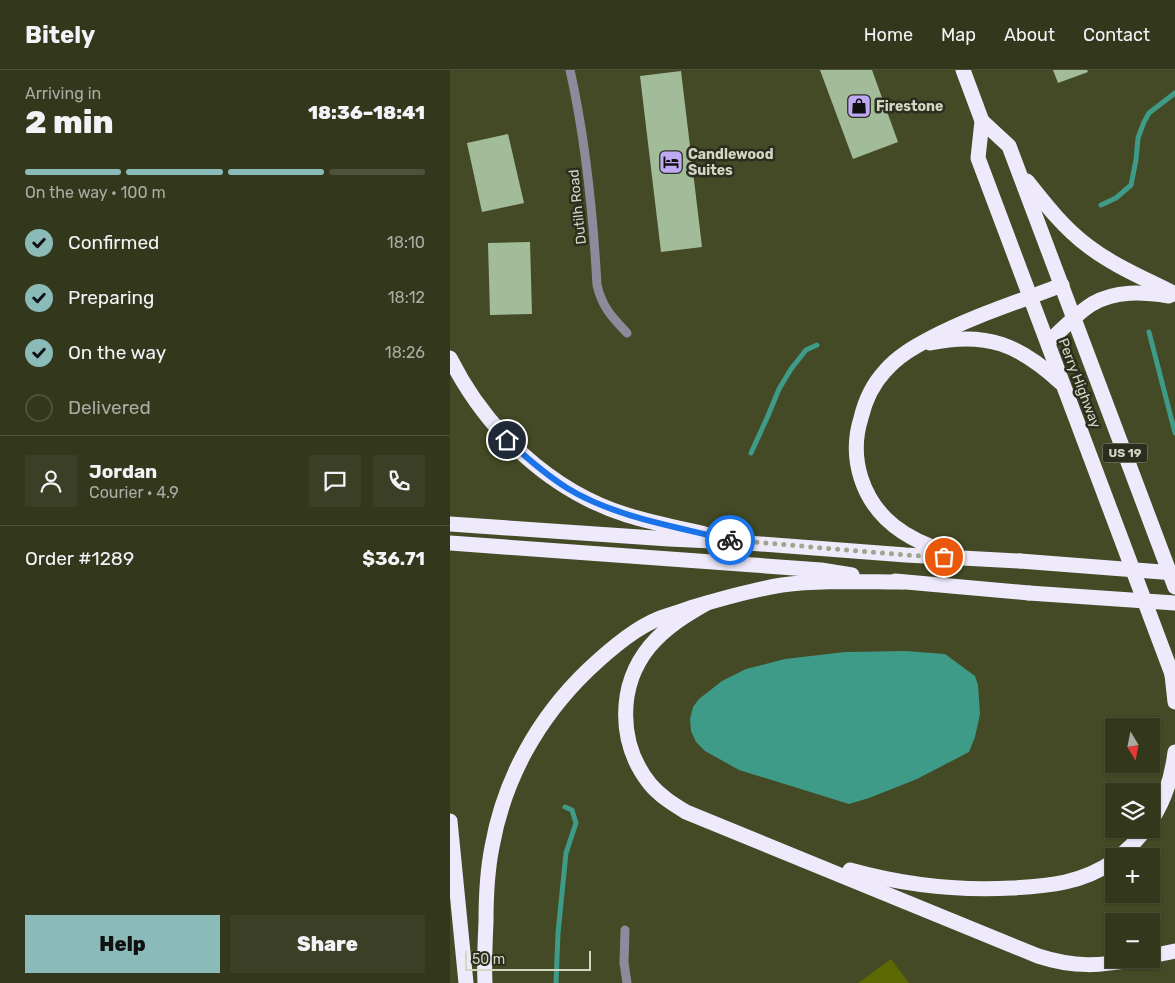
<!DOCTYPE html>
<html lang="en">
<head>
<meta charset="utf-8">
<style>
  :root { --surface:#33381c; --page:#3b3f25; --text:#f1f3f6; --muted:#a9aca3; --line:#4e523b; --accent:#8bbbb9 }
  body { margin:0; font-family:Rubik,sans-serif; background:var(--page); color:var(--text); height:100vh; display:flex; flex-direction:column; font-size:19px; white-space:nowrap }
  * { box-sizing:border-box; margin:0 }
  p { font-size:16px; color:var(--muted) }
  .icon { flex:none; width:28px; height:28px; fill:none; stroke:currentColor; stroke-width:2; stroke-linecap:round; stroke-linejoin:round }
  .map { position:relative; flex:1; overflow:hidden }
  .sheet { display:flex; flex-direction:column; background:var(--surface); width:450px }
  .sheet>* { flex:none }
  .needle { width:32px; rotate:170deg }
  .fabs { position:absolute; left:655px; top:648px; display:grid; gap:10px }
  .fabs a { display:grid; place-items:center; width:55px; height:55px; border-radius:0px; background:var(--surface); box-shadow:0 1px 4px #0004,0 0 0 1px var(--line); font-size:25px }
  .scale { position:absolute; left:15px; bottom:12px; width:126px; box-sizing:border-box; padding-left:5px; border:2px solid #d2d7c2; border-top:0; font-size:14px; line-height:18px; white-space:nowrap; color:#d2d7c2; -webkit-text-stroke:4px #2b2e1e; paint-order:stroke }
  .pin { position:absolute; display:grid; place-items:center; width:42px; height:42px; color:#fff; margin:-21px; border:2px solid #fff; border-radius:50%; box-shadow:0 1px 5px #0007 }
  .courier { position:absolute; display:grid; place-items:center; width:50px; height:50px; margin:-25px; border:4px solid #1a73e8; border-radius:50%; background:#fff; color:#222; box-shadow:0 1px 6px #0007 }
  .overview em { font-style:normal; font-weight:800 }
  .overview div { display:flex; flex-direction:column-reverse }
  .overview { display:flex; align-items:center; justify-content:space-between; height:85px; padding:0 25px }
  h1 { font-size:32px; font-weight:800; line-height:38px }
  .bar { display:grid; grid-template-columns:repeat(4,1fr); gap:8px 5px; align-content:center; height:60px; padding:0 25px }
  .bar i { height:6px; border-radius:4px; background:var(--line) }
  .bar .active { background:var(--accent) }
  .bar p { grid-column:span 4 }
  .line { display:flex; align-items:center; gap:12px; padding:0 25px; border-top:1px solid var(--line) }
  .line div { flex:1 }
  .round { display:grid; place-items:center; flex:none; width:52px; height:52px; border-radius:0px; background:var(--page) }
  ol { padding:0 25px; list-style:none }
  li { display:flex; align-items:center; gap:15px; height:55px }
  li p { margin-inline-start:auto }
  li .icon { padding:5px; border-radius:50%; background:var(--accent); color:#111; stroke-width:4 }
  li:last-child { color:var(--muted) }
  li i { width:28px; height:28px; border:2px solid var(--line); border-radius:50% }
  .button { display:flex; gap:10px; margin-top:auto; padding:10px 25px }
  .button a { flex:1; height:58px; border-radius:0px; background:var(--accent); color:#111; font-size:20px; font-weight:800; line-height:58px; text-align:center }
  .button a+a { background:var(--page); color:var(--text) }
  header { display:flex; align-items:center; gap:30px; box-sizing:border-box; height:70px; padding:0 25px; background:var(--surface); border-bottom:1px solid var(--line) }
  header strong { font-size:24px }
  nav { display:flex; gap:28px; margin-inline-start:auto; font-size:18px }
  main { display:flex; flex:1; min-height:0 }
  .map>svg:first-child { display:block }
  .green { fill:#5c6802 }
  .water { fill:#3e9b88 }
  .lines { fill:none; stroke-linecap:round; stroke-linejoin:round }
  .stream { stroke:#3e9b88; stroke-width:5 }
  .building { fill:#a2bc99 }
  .minor { stroke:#8e8a9b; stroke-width:9 }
  .highway { stroke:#eeeafb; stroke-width:15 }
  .highway-bridge { stroke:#eeeafb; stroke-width:15 }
  .done { stroke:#a0a68b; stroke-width:5; stroke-dasharray:0 9 }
  .route { stroke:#1a73e8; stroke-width:6 }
  .labels { text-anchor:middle; stroke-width:5; stroke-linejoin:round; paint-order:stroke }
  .shield { fill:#2b2e1e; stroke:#a0a491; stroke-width:1 }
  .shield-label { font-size:12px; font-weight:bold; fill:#d2d7c2 }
  .poi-label { font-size:14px; font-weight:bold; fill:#d2d7c2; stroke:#2b2e1e; text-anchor:start }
  .street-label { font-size:14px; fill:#d2d7c2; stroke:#2b2e1e }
</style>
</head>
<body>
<header>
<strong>Bitely</strong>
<nav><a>Home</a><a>Map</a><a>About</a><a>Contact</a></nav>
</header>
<main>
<section class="sheet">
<div class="overview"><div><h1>2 min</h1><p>Arriving in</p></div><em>18:36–18:41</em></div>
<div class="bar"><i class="active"></i><i class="active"></i><i class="active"></i><i></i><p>On the way · 100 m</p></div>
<ol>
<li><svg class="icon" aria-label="check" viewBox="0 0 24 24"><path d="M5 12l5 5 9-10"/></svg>Confirmed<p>18:10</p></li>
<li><svg class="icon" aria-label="check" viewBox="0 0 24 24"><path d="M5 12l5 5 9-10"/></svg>Preparing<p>18:12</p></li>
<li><svg class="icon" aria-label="check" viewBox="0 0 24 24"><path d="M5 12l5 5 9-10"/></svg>On the way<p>18:26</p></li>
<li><i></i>Delivered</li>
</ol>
<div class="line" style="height:90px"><a class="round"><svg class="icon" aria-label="person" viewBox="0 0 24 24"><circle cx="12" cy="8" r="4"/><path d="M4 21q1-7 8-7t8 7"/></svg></a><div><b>Jordan</b><p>Courier · 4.9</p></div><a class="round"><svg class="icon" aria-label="chat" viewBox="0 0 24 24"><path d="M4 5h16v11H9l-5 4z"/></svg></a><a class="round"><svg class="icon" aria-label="phone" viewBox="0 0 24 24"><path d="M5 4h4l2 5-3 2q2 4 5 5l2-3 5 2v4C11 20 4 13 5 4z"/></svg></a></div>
<div class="line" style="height:65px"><div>Order #1289</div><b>$36.71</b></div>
<div class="button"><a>Help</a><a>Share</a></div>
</section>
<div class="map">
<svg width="725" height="913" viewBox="0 0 725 913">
  <rect width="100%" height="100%" fill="#444a25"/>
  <polygon class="green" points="441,889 459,913 408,913"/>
  <polygon class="water" points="455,581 495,584 525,606 528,615 530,644 525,667 519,682 467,709 419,728 399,734 289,700 255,681 246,672 241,661 240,649 243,637 249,629 272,611 296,599 335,589 395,582"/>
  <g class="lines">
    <g class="stream">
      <polyline points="651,135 666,128 681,115 686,90 688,68 694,52 699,43 725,23"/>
      <polyline points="699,262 725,363"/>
      <polyline points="301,383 317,348 329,319 341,299 356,280 367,275"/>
      <polyline points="106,913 108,863 116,783 126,753 122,740 115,737"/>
    </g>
  </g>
  <g class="building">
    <polygon points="370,0 422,0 448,72 403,89"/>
    <polygon points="603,0 637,0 638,2 608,13"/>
    <polygon points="231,1 252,177 211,182 190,6"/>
    <polygon points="58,64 74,133 32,142 17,73"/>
    <polygon points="80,172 82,244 40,245 38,173"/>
  </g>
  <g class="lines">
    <g class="minor">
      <path d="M120,0c16,71 23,143 27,215 5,22 15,32 30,48"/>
      <polyline points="175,860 174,893 177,913"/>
    </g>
    <g class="highway">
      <polyline points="513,0 532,51 528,88 725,612"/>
      <polyline points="532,51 559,76 725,517"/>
      <path d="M577,111c19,24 37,47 61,65 26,20 58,33 87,48"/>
      <path d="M598,272c14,-12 28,-28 44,-38 24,-14 51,-12 77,-8"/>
      <path d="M480,273c57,-12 90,2 131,40"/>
      <path d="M0,288c36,72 100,133 177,157 26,8 52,13 78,19"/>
      <polyline points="0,454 219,469 285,472 456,485 570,491"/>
      <polyline points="0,473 371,500 402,505"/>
      <path d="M497,482c-40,-12 -73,-33 -86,-74 -6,-19 -6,-41 0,-60 4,-17 12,-34 24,-47 13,-15 29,-24 46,-33 42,-22 87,-36 131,-53"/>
      <polyline points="445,511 579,523"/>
      <path d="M257,533c-21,12 -41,24 -57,43 -33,40 -32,98 0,138 10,12 23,20 36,28l352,144c37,12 62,10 99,3"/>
      <polyline points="722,605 725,632"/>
      <polyline points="0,751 16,913"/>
      <path d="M701,751c14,-21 21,-44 24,-69"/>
      <polyline points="670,786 682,775 696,759"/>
      <path d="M400,800c54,15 107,21 162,18 38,-2 70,-5 102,-27"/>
      <polyline points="701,886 725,881"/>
      <path d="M35,913c-1,-20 0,-40 1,-61 0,-25 1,-50 6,-75 12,-68 46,-129 96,-177 19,-18 45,-41 70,-51 10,-4 22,-7 32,-11 30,-9 61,-18 92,-23 40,-5 81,-3 121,-3"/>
    </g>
    <g class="highway-bridge">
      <polyline points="570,491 725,503"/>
      <polyline points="579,523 725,533"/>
    </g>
  </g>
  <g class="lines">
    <polyline class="done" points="280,470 456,485 494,487"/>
    <path class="route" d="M57,370c19,17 38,34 60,48 47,29 110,39 163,52"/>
  </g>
  <defs>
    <g id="shop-square" transform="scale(1.25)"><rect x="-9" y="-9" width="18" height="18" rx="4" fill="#bfa9f4" stroke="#2b2e1e"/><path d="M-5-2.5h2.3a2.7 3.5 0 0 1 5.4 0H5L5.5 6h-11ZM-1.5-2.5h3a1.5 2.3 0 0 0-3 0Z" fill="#111"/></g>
    <g id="hotel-square" transform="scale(1.25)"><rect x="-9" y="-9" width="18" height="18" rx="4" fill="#bfa9f4" stroke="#2b2e1e"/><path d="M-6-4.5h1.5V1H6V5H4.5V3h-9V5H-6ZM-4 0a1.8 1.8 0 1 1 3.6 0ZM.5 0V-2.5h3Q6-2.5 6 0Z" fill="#111"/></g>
  </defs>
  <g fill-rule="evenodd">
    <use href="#shop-square" x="409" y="36"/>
    <use href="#hotel-square" x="221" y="92"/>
  </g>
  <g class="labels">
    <rect class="shield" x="652.5" y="373.5" width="45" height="19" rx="4"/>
    <g class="shield-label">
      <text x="675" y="387">US 19</text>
    </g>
    <g class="poi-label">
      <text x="426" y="41">Firestone</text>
      <text x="238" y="89">Candlewood<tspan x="238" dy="16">Suites</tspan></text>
    </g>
    <g class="street-label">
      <text transform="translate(127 137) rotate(-96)" y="5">Dutilh Road</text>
      <text transform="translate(630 313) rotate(69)" y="5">Perry Highway</text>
    </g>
  </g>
</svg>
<div class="fabs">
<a><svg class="needle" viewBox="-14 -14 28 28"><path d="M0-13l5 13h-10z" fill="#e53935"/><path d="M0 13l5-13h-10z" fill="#a9aca3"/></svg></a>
<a><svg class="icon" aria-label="layers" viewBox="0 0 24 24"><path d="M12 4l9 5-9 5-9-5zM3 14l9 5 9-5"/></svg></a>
<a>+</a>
<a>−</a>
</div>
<div class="scale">50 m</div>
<div class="pin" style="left:494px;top:487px;background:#ea580c"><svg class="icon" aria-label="bag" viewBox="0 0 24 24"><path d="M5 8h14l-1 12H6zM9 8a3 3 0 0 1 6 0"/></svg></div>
<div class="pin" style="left:57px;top:370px;background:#1f2937"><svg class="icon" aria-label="home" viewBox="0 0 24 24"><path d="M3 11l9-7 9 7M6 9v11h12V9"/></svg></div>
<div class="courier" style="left:280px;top:470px"><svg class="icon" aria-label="bike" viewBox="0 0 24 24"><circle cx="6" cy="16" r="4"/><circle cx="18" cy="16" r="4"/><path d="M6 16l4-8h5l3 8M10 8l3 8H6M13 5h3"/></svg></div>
</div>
</main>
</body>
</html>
